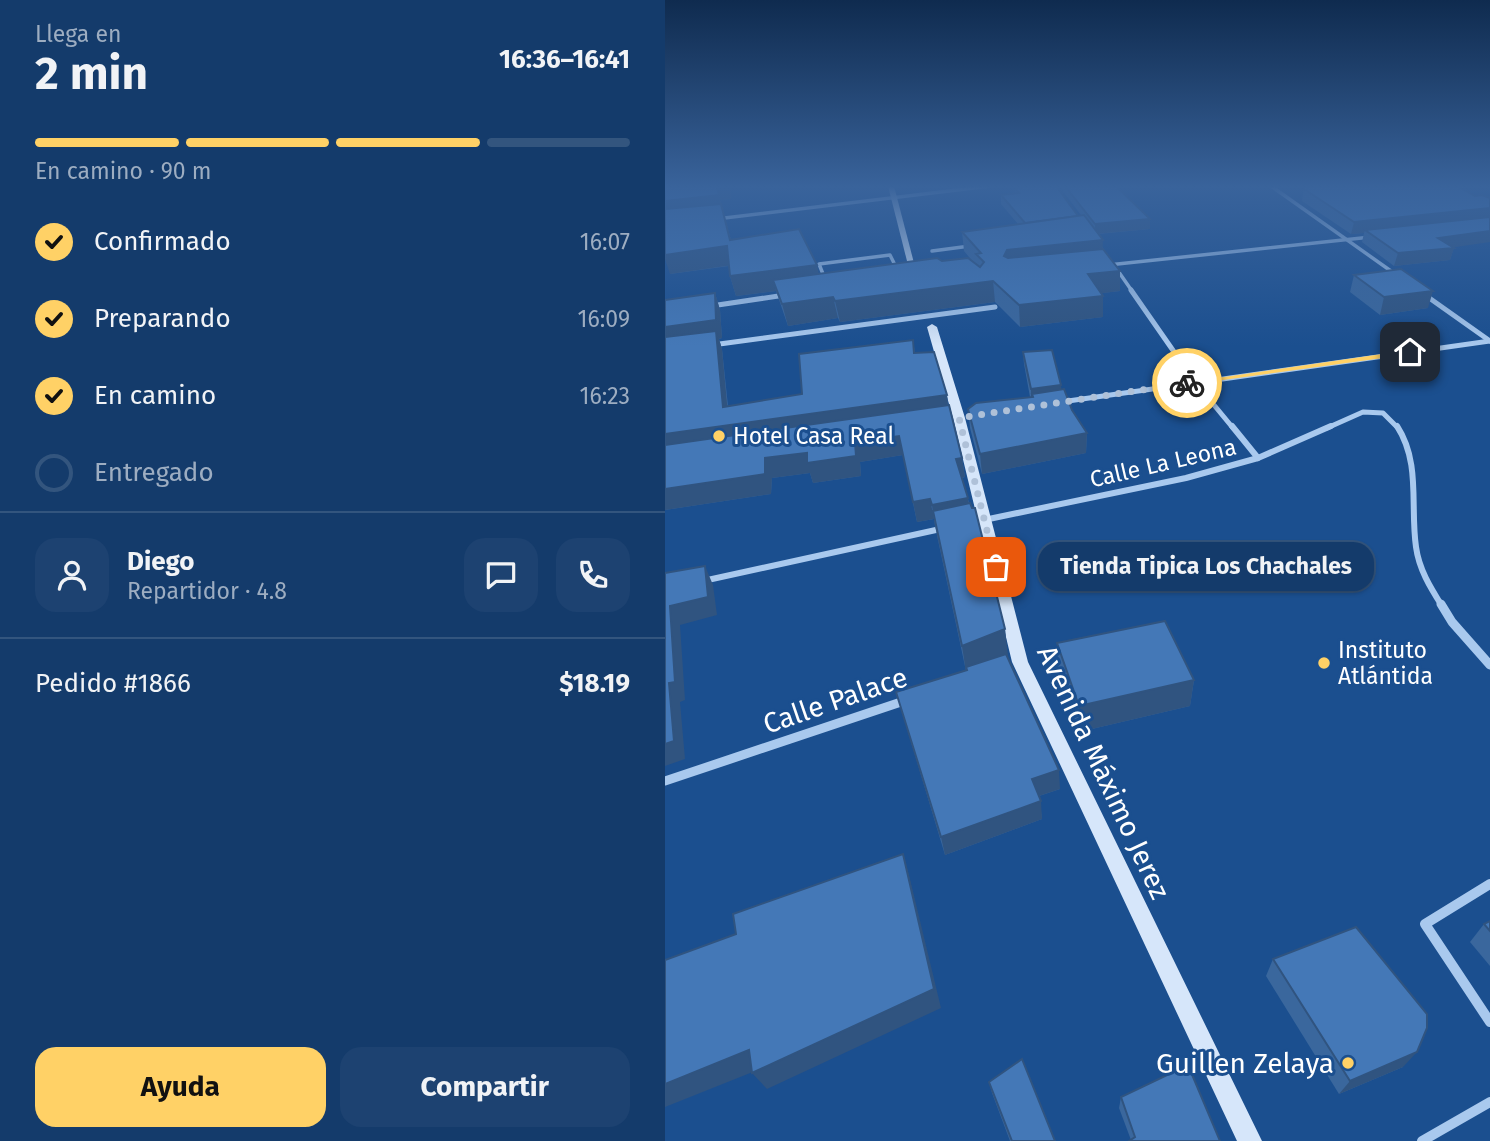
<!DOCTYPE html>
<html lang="es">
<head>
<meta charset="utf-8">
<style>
  :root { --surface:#143b6b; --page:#1d4271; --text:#f1f3f6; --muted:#9dadc1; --line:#33557e; --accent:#ffd166 }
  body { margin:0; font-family:"Fira Sans",sans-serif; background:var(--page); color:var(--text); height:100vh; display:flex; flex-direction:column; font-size:26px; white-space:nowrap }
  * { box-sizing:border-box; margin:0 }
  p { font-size:23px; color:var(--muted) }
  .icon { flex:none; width:38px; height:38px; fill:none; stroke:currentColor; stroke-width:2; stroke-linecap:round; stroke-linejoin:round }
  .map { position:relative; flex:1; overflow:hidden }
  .side { display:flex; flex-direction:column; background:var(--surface); width:665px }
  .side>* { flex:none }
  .pin { position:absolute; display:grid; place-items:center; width:60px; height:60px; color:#fff; margin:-30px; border-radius:14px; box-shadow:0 4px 10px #0006 }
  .courier { position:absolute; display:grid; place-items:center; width:70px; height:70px; margin:-35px; border:5px solid #ffd166; border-radius:50%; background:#fff; color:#222; box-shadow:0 2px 9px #0007 }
  .bubble { position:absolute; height:49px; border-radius:21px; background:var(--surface); box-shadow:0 2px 5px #0004,0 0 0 2px var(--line); font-size:23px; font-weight:700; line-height:49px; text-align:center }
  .summary em { font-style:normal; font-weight:700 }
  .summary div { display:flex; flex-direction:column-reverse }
  .summary { display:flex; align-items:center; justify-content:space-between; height:119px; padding:0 35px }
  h1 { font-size:46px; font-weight:700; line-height:52px }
  .bar { display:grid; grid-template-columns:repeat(4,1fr); gap:10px 7px; align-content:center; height:84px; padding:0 35px }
  .bar i { height:9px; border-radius:5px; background:var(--line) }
  .bar .on { background:var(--accent) }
  .bar p { grid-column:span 4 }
  .line { display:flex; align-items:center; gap:18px; padding:0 35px; border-top:2px solid var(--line) }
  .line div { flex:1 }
  .round { display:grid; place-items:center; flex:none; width:74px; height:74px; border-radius:21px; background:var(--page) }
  ol { padding:0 35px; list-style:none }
  li { display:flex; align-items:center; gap:21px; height:77px }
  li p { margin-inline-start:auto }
  li .icon { padding:7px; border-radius:50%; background:var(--accent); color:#111; stroke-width:4 }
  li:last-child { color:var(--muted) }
  li i { width:38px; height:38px; border:4px solid var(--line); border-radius:50% }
  .primary-button { display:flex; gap:14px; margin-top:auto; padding:14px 35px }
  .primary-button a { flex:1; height:80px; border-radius:21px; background:var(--accent); color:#111; font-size:28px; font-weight:700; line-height:80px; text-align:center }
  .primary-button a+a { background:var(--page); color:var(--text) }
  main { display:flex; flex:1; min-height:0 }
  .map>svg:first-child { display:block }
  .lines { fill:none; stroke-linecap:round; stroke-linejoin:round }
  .pedestrian { stroke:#a9c9ee; stroke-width:3.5 }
  .minor-far4 { stroke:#a9c9ee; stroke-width:3.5 }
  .minor-far3 { stroke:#a9c9ee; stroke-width:5 }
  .minor-far2 { stroke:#a9c9ee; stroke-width:6 }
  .minor-far1 { stroke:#a9c9ee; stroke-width:9 }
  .minor { stroke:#a9c9ee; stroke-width:10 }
  .secondary { fill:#d6e6fa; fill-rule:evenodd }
  .wall { fill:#3a679d }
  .shaded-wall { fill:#305480 }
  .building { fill:#4478b7; stroke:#305480; stroke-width:2 }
  .route { fill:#ffd166 }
  .done { stroke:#afc1d8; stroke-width:7; stroke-dasharray:0 12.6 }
  .poi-dot { fill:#ffd166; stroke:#1b4f8f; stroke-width:2.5 }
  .labels { text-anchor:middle; stroke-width:6; stroke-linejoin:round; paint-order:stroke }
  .poi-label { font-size:23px; fill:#fff; stroke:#1b4f8f; text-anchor:start }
  .street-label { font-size:23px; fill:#fff; stroke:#1b4f8f }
  .near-street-label { font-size:28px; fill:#fff; stroke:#1b4f8f }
  .near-poi-label { font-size:28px; fill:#fff; stroke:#1b4f8f; text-anchor:end }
</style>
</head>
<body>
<main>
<section class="side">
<div class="summary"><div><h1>2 min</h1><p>Llega en</p></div><em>16:36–16:41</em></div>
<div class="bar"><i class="on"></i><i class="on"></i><i class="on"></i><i></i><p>En camino · 90 m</p></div>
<ol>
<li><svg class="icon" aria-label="check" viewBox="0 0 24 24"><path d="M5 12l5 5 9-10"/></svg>Confirmado<p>16:07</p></li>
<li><svg class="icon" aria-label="check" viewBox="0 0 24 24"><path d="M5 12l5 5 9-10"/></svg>Preparando<p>16:09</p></li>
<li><svg class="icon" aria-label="check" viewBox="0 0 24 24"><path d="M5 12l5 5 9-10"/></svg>En camino<p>16:23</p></li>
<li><i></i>Entregado</li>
</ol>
<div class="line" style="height:126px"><a class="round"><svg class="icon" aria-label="person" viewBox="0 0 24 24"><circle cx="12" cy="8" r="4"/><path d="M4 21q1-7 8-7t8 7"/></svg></a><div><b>Diego</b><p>Repartidor · 4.8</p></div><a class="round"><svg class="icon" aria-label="chat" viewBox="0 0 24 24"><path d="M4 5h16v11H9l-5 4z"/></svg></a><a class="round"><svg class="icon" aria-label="phone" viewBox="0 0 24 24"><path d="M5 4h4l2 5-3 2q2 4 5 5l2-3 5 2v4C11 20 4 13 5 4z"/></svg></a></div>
<div class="line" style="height:91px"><div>Pedido #1866</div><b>$18.19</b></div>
<div class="primary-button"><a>Ayuda</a><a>Compartir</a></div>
</section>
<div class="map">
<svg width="825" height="1141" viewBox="0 0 825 1141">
  <rect width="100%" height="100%" fill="#1b4f8f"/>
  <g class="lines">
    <polyline class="pedestrian" points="160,279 154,264 225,255 232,269"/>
    <g class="minor-far4">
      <polyline points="606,186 733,276"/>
      <polyline points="786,188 801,186"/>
      <polyline points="51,219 325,186"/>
      <polyline points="267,251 305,246"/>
      <polyline points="443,265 706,237"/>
      <polyline points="451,268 467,291"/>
    </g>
    <g class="minor-far3">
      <polyline points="466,290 530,382 568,428"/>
      <polyline points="760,295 825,341"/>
      <polyline points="46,306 120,295"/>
      <polyline points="47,345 330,307"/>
      <polyline points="396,402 825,341"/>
      <polyline points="662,428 698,412 718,413 733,428"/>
    </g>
    <g class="minor-far2">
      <polyline points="567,426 593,458"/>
      <path d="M732,426c24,37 13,80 19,121 3,22 14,40 26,59"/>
      <polyline points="319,520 521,478 593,458 666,426"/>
      <polyline points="38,581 280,528"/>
    </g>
    <g class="minor-far1">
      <polyline points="776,604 787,622 825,665"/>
      <polyline points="0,781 242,700"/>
    </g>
    <g class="minor">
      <polyline points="825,884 760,924 825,1022"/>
      <polyline points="757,1141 825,1102"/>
    </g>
    <g class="secondary">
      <polygon points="223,186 229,186 249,263 242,261"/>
      <polygon points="267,324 272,327 300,418 363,662 597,1141 572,1141 347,662 288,418 262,327"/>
    </g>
  </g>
  <g class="wall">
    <polygon points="0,186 65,186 66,199 55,200 66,240 154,274 277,261 309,263 299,251 297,232 353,224 336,204 336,195 350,193 350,188 413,216 416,215 394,186 451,186 485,229 433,234 438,249 455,271 455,291 437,293 438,317 355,327 330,302 175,322 173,318 123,326 111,291 71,296 65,276 64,266 5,274"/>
    <polygon points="639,186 789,247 785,260 729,266 697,242 699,233 686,234 637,201"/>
    <polygon points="689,275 763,308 715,315 685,292"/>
    <polygon points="50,293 55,310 57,338 54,339 57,349 63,406 137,394 248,340 250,353 282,395 283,405 297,458 300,477 297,478 340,629 342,656 395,789 374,796 377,819 280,855 231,692 301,671 270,526 269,519 252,522 238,455 195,462 196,476 148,483 145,473 107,478 106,494 0,510 0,300"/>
    <polygon points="358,352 396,389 407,410 422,433 421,453 317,474 305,428 303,409 365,397 359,364"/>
    <polygon points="392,643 529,680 525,706 414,732 393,670"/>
    <polygon points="825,921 825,966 805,942 819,924"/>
    <polygon points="608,959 738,1067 674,1094 601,976"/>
    <polygon points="324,1082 390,1141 345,1141 327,1093"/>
    <polygon points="456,1097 555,1141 466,1140 454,1108"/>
  </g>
  <g class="shaded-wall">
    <polygon points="51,186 65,186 66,199 55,200 70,258 65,240 0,220 0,201"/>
    <polygon points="825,208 825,218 700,230 699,233 686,234 689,222"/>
    <polygon points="485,219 485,229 430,234 430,224"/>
    <polygon points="825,231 825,242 777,249 789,248 785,260 729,266 733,253 773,238"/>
    <polygon points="438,240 437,260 340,276 339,256 342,250"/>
    <polygon points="62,246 68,265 5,274 0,259 0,255"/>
    <polygon points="152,265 156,285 108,280 111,291 71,296 65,276"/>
    <polygon points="455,271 455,291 423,295 423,274"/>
    <polygon points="328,281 330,302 175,322 170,301"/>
    <polygon points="768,291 763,308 715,315 719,297"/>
    <polygon points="50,293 55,310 57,338 54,339 57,349 64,425 282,395 284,414 0,454 0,434 58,407 0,340 0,327"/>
    <polygon points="438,296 438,317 355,327 354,305"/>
    <polygon points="168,297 173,318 123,326 117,304"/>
    <polygon points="396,385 397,398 366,402 366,389"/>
    <polygon points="422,433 421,453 317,474 315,454"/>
    <polygon points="234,436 238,455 195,462 196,476 148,483 145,473 107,478 106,494 0,510 0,489 100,458 190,442"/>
    <polygon points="297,458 300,477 294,478 291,459"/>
    <polygon points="303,498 305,518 268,511 270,526 267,505"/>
    <polygon points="265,499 269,519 252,522 248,502"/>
    <polygon points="40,566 48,585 52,615 15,625 20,700 15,702 20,759 0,766 0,744 4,683 5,606"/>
    <polygon points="340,629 343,656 301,672 297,646"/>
    <polygon points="529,680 525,706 414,732 414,706"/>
    <polygon points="394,770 395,789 368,798 367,779"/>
    <polygon points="376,801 377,819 280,855 276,837"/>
    <polygon points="238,854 244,875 276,1008 102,1089 87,1073"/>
    <polygon points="84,1050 100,1067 0,1107 0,1084"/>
    <polygon points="752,1052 738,1067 674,1094 685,1081"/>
  </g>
  <g class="building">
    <polygon points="0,186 51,186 54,195 0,201"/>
    <polygon points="369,186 391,186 413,216 360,223 336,195 354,193 350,188"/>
    <polygon points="400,186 451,186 485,219 430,224"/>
    <polygon points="639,186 792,186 810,196 817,195 825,198 825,208 689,222 639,189"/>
    <polygon points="56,204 65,240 134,229 152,265 65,276 62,246 0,255 0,209"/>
    <polygon points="419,215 438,240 342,250 339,256 343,258 438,249 455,271 423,274 438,296 354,305 328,281 170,301 168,297 117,304 108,280 272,258 277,261 303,258 315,267 319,262 311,254 316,253 297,232"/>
    <polygon points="825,217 825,231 773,238 789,248 733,253 700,230"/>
    <polygon points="736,269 768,291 719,297 689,275"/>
    <polygon points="50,293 51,320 0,327 0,300"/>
    <polygon points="51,331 58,407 137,394 134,354 248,340 249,353 269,352 282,395 0,434 0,337"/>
    <polygon points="387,350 396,385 366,389 358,352"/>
    <polygon points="399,389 407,410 422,433 315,454 303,409 311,403 368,397 367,394"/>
    <polygon points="284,405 297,458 291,459 303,498 267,505 265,499 248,502 234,436 190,442 191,456 142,463 142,453 100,458 100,474 0,489 0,445"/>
    <polygon points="305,503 307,508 310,508 340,629 297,646 268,511"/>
    <polygon points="40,566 43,597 5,606 10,682 4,683 9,741 0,744 0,573"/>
    <polygon points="500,621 529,680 414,706 392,643"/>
    <polygon points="341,654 394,770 367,779 376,801 276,837 231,692 302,670 301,667"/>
    <polygon points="238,854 269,989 87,1073 84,1050 0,1084 0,960 71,934 68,914"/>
    <polygon points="825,921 825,931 819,924"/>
    <polygon points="691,927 762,1014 762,1028 752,1052 685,1081 608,959"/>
    <polygon points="357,1059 390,1141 347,1141 324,1082"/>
    <polygon points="523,1065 555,1141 464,1141 470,1137 456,1097"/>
  </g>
  <linearGradient id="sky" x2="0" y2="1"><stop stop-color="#0f2b4f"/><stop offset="0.54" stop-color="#39639b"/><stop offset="1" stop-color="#39639b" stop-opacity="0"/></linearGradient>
  <rect width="825" height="346" fill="url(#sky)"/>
  <polygon class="route" points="745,350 747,354 522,385 518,383"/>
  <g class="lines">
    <polyline class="done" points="331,567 294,418 522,383"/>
  </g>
  <g class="poi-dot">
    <circle cx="54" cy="436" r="7"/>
    <circle cx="659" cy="663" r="7"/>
    <circle cx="683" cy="1063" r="7"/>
  </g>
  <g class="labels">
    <g class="poi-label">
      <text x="68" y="444">Hotel Casa Real</text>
      <text x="673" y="658">Instituto<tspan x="673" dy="26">Atlántida</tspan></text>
    </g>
    <g class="street-label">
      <text transform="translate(498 463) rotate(-13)" y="8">Calle La Leona</text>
    </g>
    <g class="near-street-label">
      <text transform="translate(170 700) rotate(-19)" y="10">Calle Palace</text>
      <text transform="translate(439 772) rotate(65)" y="10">Avenida Máximo Jerez</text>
    </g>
    <g class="near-poi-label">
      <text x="669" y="1073">Guillen Zelaya</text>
    </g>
  </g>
</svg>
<div class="pin" style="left:331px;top:567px;background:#ea580c"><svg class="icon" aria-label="bag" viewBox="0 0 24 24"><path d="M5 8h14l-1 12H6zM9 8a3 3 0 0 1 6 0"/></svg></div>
<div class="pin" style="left:745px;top:352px;background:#1f2937"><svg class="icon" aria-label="home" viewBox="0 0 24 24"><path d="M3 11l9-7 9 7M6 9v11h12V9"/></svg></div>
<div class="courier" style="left:522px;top:383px"><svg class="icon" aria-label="bike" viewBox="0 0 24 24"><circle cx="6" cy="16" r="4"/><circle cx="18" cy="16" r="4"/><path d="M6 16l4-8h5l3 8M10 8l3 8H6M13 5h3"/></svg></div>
<div class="bubble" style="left:373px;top:542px;width:336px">Tienda Tipica Los Chachales</div>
</div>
</main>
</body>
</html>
